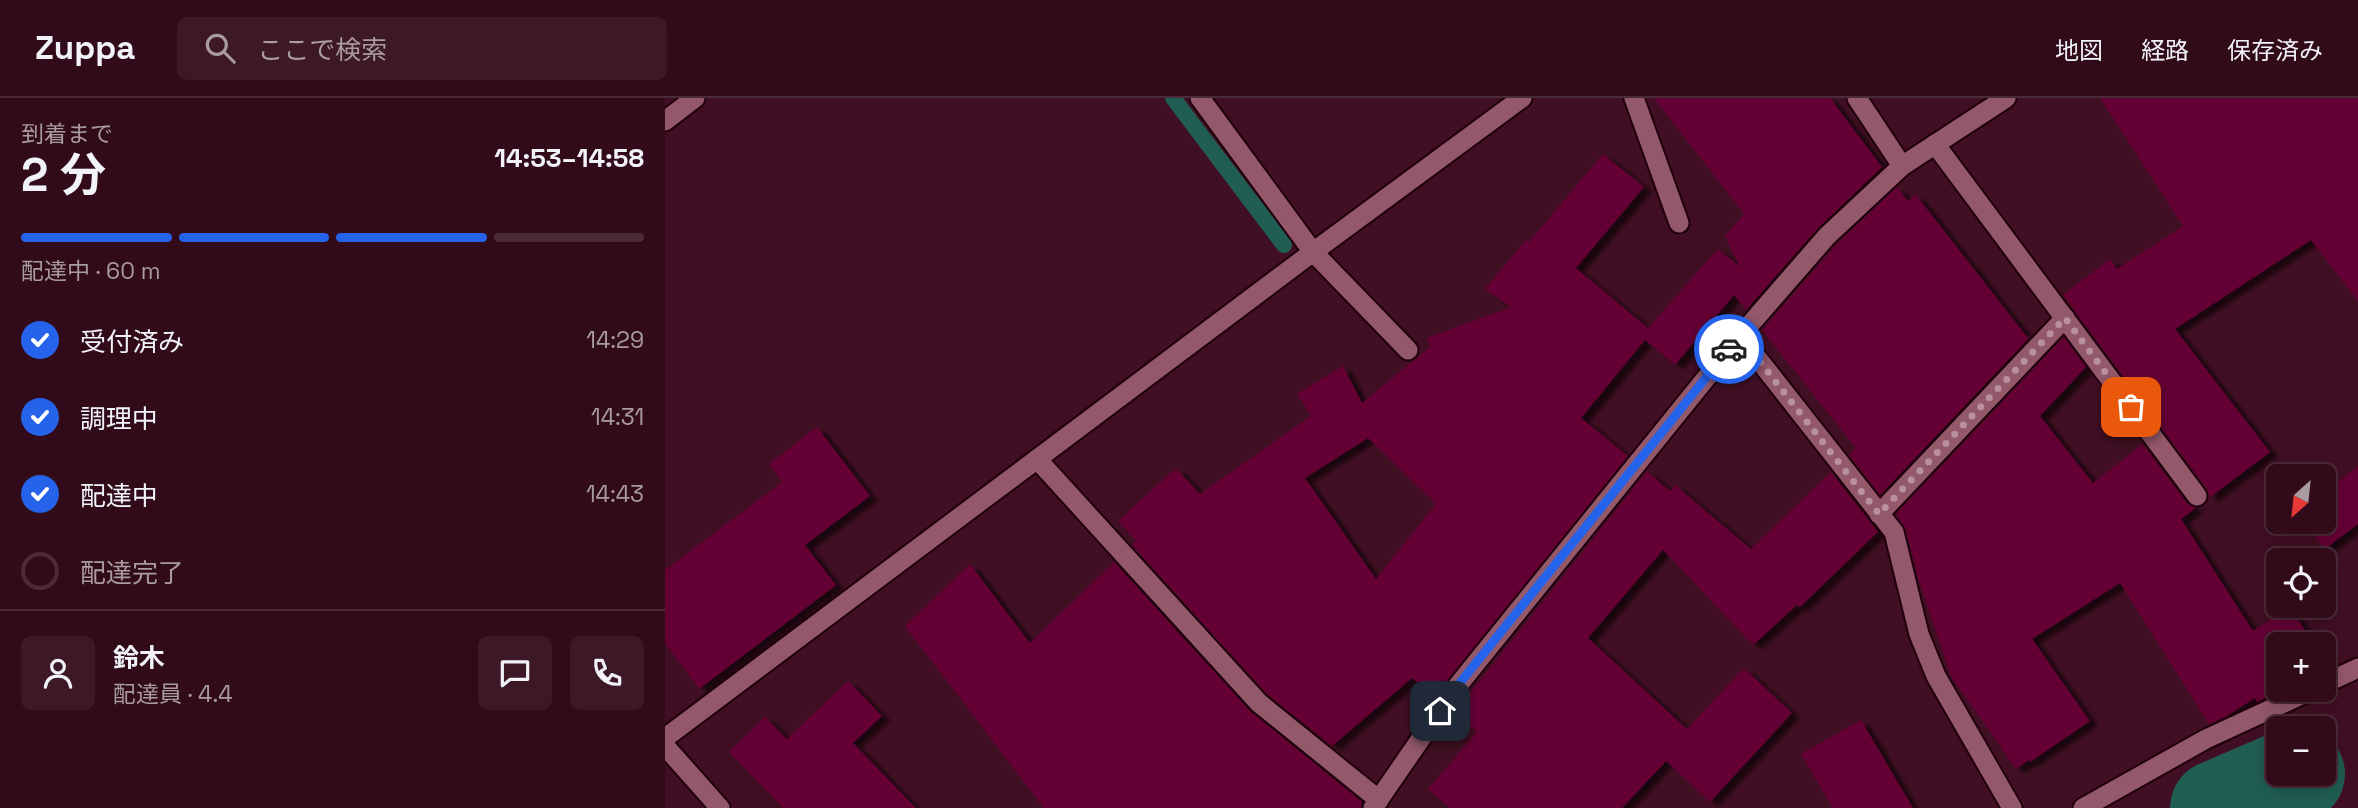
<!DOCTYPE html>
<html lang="ja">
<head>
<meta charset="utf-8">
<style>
  :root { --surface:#310b1a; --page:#3d1927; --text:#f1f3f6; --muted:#a89ba2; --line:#4c2b39; --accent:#2563eb }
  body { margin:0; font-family:"Space Grotesk","Noto Sans JP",sans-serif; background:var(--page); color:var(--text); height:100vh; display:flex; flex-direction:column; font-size:26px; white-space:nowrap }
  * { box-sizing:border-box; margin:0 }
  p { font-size:23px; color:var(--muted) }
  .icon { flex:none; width:38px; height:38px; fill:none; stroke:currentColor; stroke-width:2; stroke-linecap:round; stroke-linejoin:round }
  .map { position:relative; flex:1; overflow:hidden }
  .drawer { display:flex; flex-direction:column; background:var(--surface); width:665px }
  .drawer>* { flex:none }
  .needle { width:46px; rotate:207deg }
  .buttons { position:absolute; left:1601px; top:366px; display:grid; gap:14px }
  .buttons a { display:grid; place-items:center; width:70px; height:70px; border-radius:10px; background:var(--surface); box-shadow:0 4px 18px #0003,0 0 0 2px var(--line); font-size:35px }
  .pin { position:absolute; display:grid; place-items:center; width:60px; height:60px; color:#fff; margin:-30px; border-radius:14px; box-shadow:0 4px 10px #0006 }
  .courier { position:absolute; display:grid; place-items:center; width:70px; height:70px; margin:-35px; border:5px solid #2563eb; border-radius:50%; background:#fff; color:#222; box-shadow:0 2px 9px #0007 }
  .head em { font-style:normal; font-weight:700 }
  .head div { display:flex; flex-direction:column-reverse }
  .head { display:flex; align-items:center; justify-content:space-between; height:119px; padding:0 21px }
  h1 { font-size:46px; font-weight:700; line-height:52px }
  .bar { display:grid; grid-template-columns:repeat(4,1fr); gap:10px 7px; align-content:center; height:84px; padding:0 21px }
  .bar i { height:9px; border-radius:5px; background:var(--line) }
  .bar .active { background:var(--accent) }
  .bar p { grid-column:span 4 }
  .line { display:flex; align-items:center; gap:18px; padding:0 21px; border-top:2px solid var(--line) }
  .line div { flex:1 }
  .round { display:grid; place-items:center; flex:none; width:74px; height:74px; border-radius:10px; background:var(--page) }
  ol { padding:0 21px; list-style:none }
  li { display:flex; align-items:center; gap:21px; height:77px }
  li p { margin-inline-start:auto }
  li .icon { padding:7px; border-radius:50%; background:var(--accent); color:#fff; stroke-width:4 }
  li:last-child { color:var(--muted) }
  li i { width:38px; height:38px; border:4px solid var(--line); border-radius:50% }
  header { display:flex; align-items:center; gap:42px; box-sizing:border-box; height:98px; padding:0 35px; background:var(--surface); border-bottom:2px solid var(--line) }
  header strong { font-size:33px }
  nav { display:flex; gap:38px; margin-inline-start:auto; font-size:24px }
  .search { width:490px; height:63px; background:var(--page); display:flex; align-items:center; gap:18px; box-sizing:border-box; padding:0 24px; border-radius:10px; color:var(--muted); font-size:26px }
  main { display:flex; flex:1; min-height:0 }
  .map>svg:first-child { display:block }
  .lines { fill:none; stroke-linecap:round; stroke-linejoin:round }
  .stream { stroke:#205d52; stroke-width:16 }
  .river { stroke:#205d52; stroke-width:96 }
  .building { fill:#650534; fill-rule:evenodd; filter:url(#shadow) }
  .service-casing { stroke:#21000d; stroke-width:23 }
  .minor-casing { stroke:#21000d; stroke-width:23 }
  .tertiary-casing { stroke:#21000d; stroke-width:23 }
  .secondary-casing { stroke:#21000d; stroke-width:23 }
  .service { stroke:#93596b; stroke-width:19 }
  .minor { stroke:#93596b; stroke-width:19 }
  .tertiary { stroke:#93596b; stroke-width:19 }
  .secondary { stroke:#93596b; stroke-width:19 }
  .done { stroke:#b8909e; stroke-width:7; stroke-dasharray:0 12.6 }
  .route { stroke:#2563eb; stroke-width:9 }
</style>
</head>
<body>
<header>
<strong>Zuppa</strong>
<div class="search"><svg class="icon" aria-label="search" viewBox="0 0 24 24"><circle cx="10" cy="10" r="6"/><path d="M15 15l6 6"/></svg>ここで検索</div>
<nav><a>地図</a><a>経路</a><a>保存済み</a></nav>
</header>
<main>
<section class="drawer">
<div class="head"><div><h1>2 分</h1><p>到着まで</p></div><em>14:53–14:58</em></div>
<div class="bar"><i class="active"></i><i class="active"></i><i class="active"></i><i></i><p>配達中 · 60 m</p></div>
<ol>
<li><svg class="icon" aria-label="check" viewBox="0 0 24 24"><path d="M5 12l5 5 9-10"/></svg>受付済み<p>14:29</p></li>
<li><svg class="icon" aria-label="check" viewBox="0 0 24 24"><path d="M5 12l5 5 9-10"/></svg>調理中<p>14:31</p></li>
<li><svg class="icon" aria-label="check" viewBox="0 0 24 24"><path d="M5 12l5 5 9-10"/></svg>配達中<p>14:43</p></li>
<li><i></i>配達完了</li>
</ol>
<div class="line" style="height:126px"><a class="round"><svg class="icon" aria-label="person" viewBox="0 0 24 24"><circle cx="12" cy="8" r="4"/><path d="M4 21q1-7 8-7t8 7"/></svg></a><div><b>鈴木</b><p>配達員 · 4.4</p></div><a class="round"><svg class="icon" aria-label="chat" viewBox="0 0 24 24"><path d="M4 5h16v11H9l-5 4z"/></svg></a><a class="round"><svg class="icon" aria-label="phone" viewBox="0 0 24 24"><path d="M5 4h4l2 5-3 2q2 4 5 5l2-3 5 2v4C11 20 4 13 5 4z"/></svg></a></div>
</section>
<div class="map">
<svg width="1693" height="710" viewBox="0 0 1693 710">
  <defs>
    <filter id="shadow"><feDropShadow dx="8" dy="4.5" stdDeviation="2" flood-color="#0009"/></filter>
  </defs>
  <rect width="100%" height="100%" fill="#410f23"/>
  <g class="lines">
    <polyline class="stream" points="508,0 619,147"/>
    <polyline class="river" points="1553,710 1632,676"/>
  </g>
  <g class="building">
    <path d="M989,0h176l52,69 -64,61 -72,82 -12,-15 -59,70 -30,-25 -64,78 47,38 -193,241 -23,-19 -80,68 -65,-52 -135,-149 4,-4 -18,-20 58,-53 24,26 111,-78 -14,-22 46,-28 19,37 68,-56 -3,-9 84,-31 -26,-18 41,-49 3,2 74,-88 41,33 -68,81 72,60 70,-79 22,18 -15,-31 19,-22zM703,340l68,66 -60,75 -71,-101z"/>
    <polygon points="1435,0 1693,0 1693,203 1646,142 1510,231 1605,354 1544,400 1542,391 1398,197 1445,161 1452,171 1518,128"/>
    <polygon points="1232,89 1243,103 1251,97 1363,240 1366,238 1215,397 1184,357 1191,350 1097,232 1171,147"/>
    <polygon points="1399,239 1421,269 1375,318 1428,385 1478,346 1522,405 1531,410 1516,421 1588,533 1625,509 1649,546 1614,546 1614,592 1616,592 1592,604 1590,600 1560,619 1544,626 1455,485 1367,541 1425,623 1365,664 1364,662 1351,671 1286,578 1254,483 1241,431 1231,416"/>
    <polygon points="152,329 205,398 140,447 171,487 34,591 0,545 0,472 117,384 104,366"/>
    <polygon points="1693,368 1693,426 1660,451 1639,424 1659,424 1659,395"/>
    <polygon points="982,373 1005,393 1010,387 1086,451 1166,374 1213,434 1135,509 1132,507 1088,547 998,452 923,540 1022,631 1079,570 1127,615 1045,704 1001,663 957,710 785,710 763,691 812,634 789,615"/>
    <polygon points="449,464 585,613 697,704 696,710 379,710 240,528 305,466 365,545"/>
    <polygon points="183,583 217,618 188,645 251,710 118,710 64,654 100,619 122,641"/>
    <polygon points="1196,622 1248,710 1168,710 1136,656"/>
  </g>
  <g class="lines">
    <g class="service-casing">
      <g id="service">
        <polyline points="969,0 1014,125"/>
        <polyline points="648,154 743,252"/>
      </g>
    </g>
    <g class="minor-casing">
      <g id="minor">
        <polyline points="535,0 648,154"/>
        <polyline points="1192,0 1237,68"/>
        <polyline points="1270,46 1532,398"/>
        <polyline points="1075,238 1229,434 1254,536 1271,578 1347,710"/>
        <polyline points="372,361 594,605 714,702"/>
        <polyline points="1214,416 1400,220"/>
        <polyline points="1659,586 1693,570"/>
        <polyline points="0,640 648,154 857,0"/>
        <polyline points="708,710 790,591 1075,238 1162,138 1237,68 1341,0"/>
        <polyline points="1418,710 1541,641 1647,592"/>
      </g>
    </g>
    <g class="tertiary-casing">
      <polyline id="tertiary" points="0,23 30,0"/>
    </g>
    <g class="secondary-casing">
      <polyline id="secondary" points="0,648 55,710"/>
    </g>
    <use href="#service" class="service"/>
    <use href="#minor" class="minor"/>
    <use href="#tertiary" class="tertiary"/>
    <use href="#secondary" class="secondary"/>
  </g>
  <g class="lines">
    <polyline class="done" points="1064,251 1075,238 1214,416 1400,220 1466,309"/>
    <polyline class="route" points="775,613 790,591 1064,251"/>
  </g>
</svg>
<div class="buttons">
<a><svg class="needle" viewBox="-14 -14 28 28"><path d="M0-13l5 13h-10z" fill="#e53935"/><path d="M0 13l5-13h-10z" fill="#a89ba2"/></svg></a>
<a><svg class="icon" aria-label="locate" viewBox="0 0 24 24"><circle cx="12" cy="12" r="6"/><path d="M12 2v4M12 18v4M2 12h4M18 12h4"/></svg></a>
<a>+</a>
<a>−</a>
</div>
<div class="pin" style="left:1466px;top:309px;background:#ea580c"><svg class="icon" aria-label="bag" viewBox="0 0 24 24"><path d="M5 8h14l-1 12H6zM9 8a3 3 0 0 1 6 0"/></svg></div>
<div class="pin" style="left:775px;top:613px;background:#1f2937"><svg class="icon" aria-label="home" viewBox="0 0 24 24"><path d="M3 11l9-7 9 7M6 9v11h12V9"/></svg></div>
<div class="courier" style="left:1064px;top:251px"><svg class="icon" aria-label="car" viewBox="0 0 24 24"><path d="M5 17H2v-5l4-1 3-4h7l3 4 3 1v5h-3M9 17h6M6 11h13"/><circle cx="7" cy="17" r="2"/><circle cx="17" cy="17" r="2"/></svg></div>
</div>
</main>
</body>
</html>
